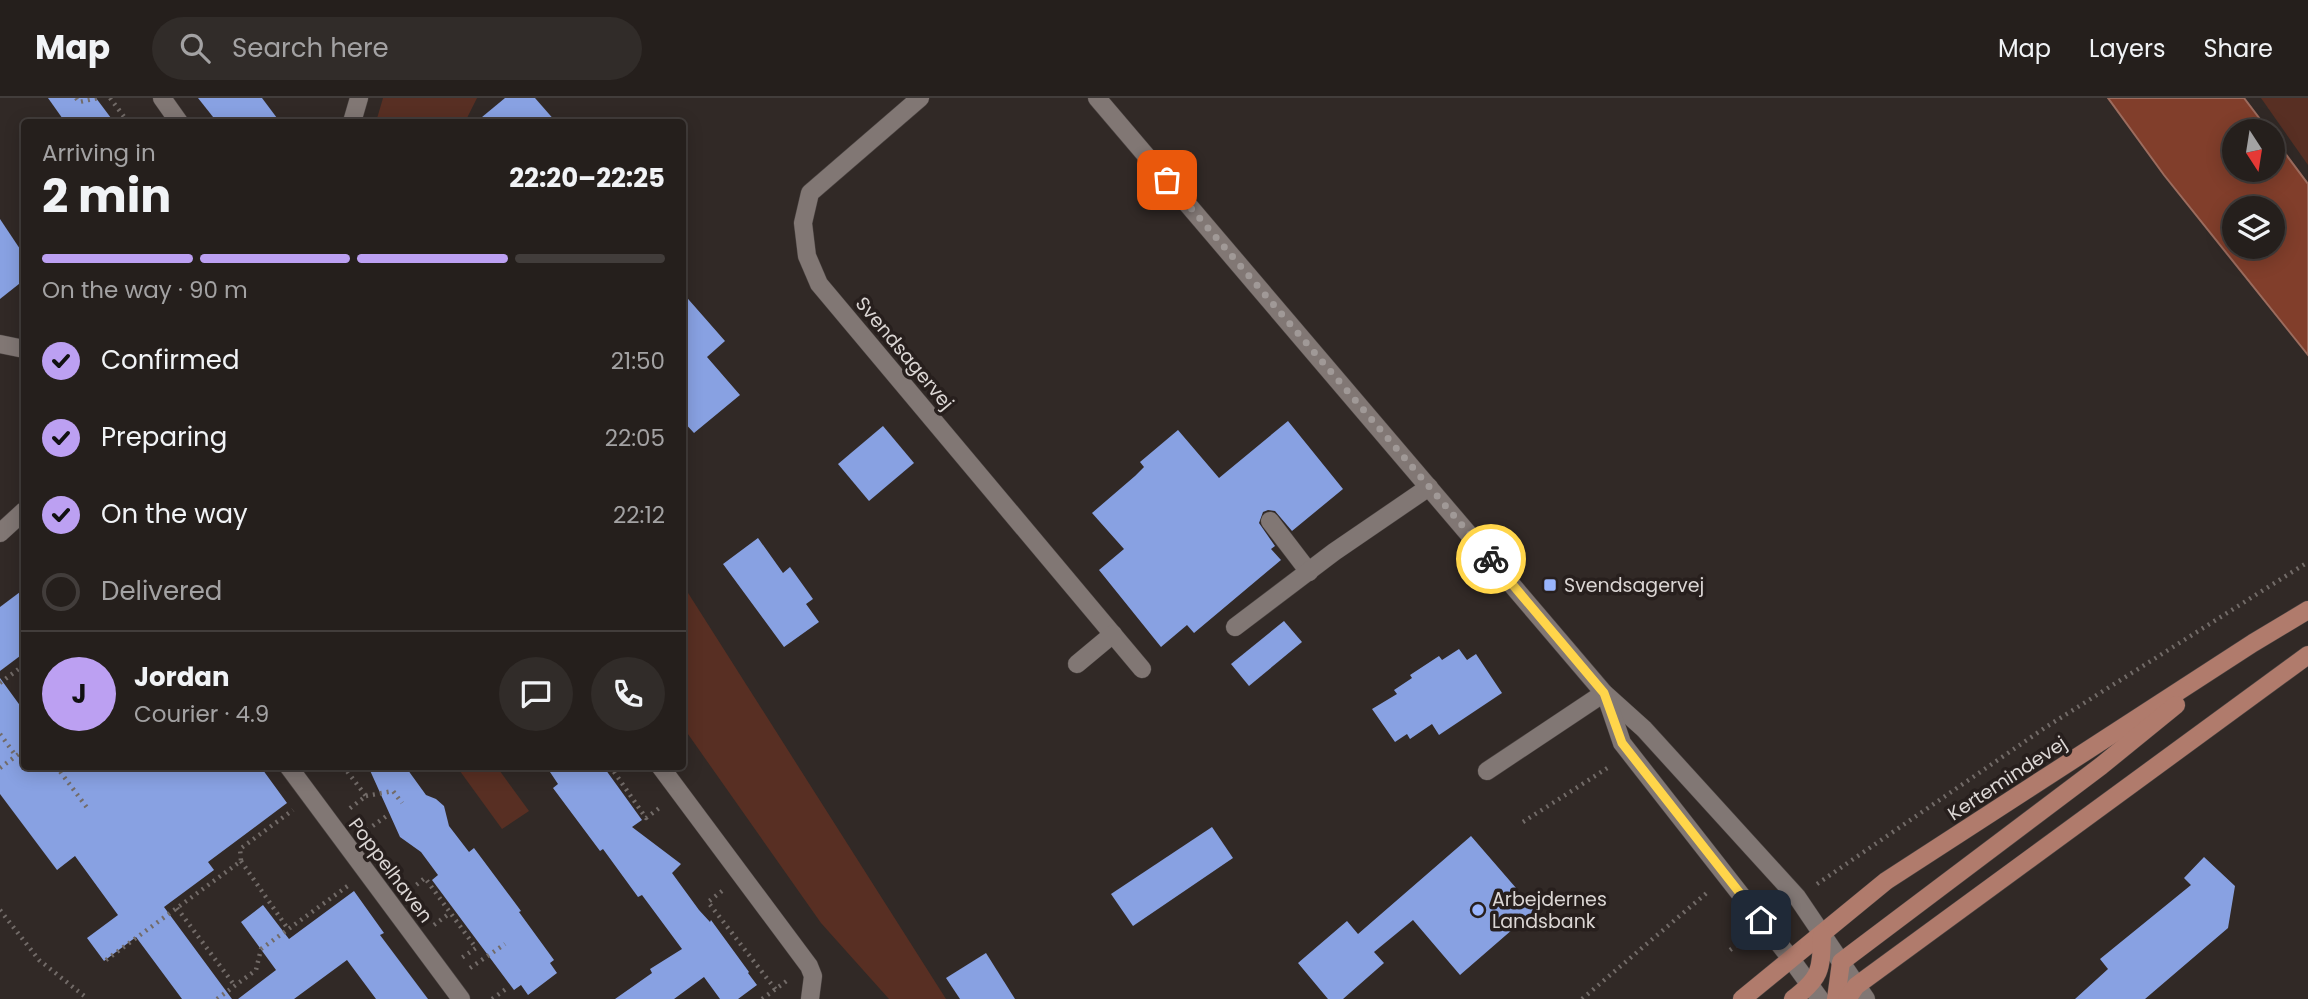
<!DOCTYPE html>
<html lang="en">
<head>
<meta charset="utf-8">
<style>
  :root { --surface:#251f1c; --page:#312c29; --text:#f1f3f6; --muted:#a3a2a3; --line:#423d3b; --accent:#bca0f2 }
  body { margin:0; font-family:Poppins,sans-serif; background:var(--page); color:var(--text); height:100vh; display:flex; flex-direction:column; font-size:26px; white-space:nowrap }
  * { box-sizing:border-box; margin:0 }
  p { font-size:23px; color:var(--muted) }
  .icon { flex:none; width:38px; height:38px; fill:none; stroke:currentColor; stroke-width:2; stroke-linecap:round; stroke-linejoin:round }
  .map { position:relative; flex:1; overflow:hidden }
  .details { position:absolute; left:21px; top:21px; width:665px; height:651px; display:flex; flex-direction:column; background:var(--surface); border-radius:7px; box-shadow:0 4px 18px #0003,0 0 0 2px var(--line) }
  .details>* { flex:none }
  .needle { width:46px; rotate:168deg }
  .fabs { position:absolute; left:2222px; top:21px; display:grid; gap:14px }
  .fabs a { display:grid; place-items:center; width:63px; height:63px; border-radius:50%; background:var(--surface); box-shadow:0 4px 18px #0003,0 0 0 2px var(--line); font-size:35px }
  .pin { position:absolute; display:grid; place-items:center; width:60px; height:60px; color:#fff; margin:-30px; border-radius:14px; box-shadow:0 4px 10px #0006 }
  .courier { position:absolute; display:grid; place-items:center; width:70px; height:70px; margin:-35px; border:5px solid #ffd54a; border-radius:50%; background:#fff; color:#222; box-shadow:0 2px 9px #0007 }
  .overview em { font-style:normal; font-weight:700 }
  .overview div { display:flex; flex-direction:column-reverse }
  .overview { display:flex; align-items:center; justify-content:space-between; height:119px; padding:0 21px }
  h1 { font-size:46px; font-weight:700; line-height:52px }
  .bar { display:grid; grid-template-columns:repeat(4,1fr); gap:10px 7px; align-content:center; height:84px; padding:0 21px }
  .bar i { height:9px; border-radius:5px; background:var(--line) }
  .bar .current { background:var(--accent) }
  .bar p { grid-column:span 4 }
  .line { display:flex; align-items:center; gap:18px; padding:0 21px; border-top:2px solid var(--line) }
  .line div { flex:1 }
  .round { display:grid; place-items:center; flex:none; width:74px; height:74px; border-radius:37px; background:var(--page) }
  ol { padding:0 21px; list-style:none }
  li { display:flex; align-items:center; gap:21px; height:77px }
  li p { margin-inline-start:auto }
  li .icon { padding:7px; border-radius:50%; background:var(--accent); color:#111; stroke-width:4 }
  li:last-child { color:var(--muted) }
  li i { width:38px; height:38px; border:4px solid var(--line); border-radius:50% }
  header { display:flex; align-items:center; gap:42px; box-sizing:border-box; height:98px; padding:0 35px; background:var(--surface); border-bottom:2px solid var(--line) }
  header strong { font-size:33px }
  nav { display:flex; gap:38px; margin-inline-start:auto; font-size:24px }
  .search { width:490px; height:63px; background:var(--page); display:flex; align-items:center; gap:18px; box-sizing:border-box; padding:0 24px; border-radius:38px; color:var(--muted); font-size:26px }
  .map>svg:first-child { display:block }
  .green { fill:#582f23 }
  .water { fill:#813e2b; stroke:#9c6c5e; stroke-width:2; fill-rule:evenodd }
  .building { fill:#88a1e2 }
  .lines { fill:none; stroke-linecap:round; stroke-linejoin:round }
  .minor-casing { stroke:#4b4442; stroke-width:19 }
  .major-casing { stroke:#4b4442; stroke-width:19 }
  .path { stroke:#726b68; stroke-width:4.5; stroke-dasharray:2 5; stroke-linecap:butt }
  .minor { stroke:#817774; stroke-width:18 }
  .major { stroke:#b07b6c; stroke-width:18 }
  .done { stroke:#a09997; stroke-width:7; stroke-dasharray:0 12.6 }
  .route { stroke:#ffd54a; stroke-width:9 }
  .poi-dot { fill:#99b5fd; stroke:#271f1d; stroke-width:2.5 }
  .labels { text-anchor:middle; stroke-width:7; stroke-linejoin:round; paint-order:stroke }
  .street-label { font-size:19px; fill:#dbd6d4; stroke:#271f1d }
  .poi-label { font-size:19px; fill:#dbd6d4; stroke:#271f1d; text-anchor:start }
</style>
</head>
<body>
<header>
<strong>Map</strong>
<div class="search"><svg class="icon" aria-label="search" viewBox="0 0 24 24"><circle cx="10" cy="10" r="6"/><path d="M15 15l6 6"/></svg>Search here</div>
<nav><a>Map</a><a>Layers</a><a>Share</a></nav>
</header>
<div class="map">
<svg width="2308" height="901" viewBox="0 0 2308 901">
  <rect width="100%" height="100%" fill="#312926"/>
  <g class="green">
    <polygon points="383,0 477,0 465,24 376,24"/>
    <polygon points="2261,0 2308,0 2308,67"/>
    <polygon points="683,487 946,901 889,901 821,825 683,629"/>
    <polygon points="457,669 497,669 529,713 502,731"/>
  </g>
  <path class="water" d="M2108,0h136l25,33h-34v39h38v-33l35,47v171l-144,-180zM2235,110h38v39h-38z"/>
  <g class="building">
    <polygon points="48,0 96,0 114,24 65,24"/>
    <polygon points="198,0 262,0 280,24 217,24"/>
    <polygon points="505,0 535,0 556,24 476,24"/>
    <polygon points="0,121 24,157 24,182 0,201"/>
    <polygon points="682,194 725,243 707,259 740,297 694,335 682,322"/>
    <polygon points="1288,323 1343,391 1292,433 1275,413 1268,412 1263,414 1259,425 1275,448 1271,451 1281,462 1194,535 1187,527 1161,549 1099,472 1124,451 1092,415 1135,378 1144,369 1140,364 1178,332 1219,380"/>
    <polygon points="883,328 914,365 869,403 838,366"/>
    <polygon points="758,440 783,475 790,469 813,501 806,506 819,524 784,549 723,466"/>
    <polygon points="24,491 24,555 0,573 0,509"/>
    <polygon points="1284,523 1302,544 1249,588 1231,566"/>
    <polygon points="1459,551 1467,562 1476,556 1502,595 1439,637 1432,626 1410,641 1407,636 1395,644 1372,611 1397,596 1394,592 1412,580 1410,577 1439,558 1442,562"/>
    <polygon points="0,580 24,613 24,668 260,668 287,705 208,764 214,772 164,809 232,901 182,901 136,839 104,863 87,840 118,817 75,758 57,772 0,696"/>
    <polygon points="368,668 405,668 426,697 436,701 444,708 449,728 469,754 474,750 521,813 519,814 554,862 550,865 557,875 528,897 521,887 514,892 432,782 438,777 421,754 400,739"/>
    <polygon points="546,668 603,668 642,722 632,729 681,766 672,775 699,812 710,824 711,822 749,874 748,875 757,887 738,901 720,901 704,879 674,901 615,901 652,875 650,871 682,851 642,797 638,799 603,751 600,753 553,690 558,686"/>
    <polygon points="1212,729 1233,760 1133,828 1111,796"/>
    <polygon points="1471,738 1535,812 1460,877 1413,822 1374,854 1384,865 1343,901 1328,901 1298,865 1347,823 1358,836"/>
    <polygon points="2204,759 2235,788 2228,830 2145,901 2075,901 2108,871 2100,861 2191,787 2184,780"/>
    <polygon points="354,793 384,835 380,837 428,901 376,901 347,862 294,901 238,901 276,872 241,824 263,807 289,841"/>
    <polygon points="986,855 1015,901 960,901 946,880"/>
  </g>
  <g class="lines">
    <g class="minor-casing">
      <g id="minor">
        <polyline points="162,0 179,24"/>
        <polyline points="920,0 810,95 803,125 807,158 819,186 1142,571"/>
        <polyline points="1097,0 1604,595 1644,631 1797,799 1866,901"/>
        <polyline points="352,24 359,0"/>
        <polyline points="0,246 24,251"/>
        <polyline points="1270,423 1309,474"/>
        <polyline points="0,435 24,413"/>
        <polyline points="1235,529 1334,454 1429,389"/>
        <polyline points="1077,566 1113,536"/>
        <polyline points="1606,598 1622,645 1791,861 1820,901"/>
        <polyline points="288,668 461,901"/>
        <polyline points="660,668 809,868 813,878 810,901"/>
        <polyline points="1487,673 1604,595"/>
      </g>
    </g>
    <g class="major-casing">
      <g id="major">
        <polyline points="1742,901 1886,783 2253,545 2308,512"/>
        <path d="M1793,901c29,-22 28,-30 29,-65"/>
        <polyline points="1836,901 1841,864 2101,668 2176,607"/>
        <polyline points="1847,901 1856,888 2308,557"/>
      </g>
    </g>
    <g class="path">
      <polyline points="76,0 79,4 98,0"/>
      <polyline points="110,0 128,24"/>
      <polyline points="0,585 24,567"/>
      <polyline points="0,636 16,658"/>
      <polyline points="56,668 88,711"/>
      <polyline points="151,668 152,669"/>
      <polyline points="343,668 366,698 349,711"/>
      <polyline points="610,668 646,720 662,708"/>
      <polyline points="0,670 24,652"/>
      <polyline points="366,698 393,693 402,705"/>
      <polyline points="1523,724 1609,669"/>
      <polyline points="367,732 388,717"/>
      <polyline points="241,763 288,831"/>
      <polyline points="1817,786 2046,629 2308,464"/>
      <polyline points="411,791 425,780 476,850 460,861"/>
      <polyline points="722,793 708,804 776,892"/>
      <polyline points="177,810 235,888"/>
      <polyline points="0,812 39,862 88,901"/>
      <polyline points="434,827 450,815"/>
      <polyline points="1730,852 1740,845 1739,837"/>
      <polyline points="106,862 241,763 240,751 293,712"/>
      <polyline points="470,870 505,846"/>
      <polyline points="217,901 256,872 261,851 349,787"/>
      <polyline points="492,901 506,891"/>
      <polyline points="762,901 788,882"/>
      <polyline points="1582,901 1709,793"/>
    </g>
    <use href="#minor" class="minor"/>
    <use href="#major" class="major"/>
  </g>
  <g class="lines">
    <polyline class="done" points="1167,82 1491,461"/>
    <polyline class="route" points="1491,461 1604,595 1622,645 1761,822"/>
  </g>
  <g class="poi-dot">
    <rect x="1543" y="480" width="14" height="14" rx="3.5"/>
    <circle cx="1478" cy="812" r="7"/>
  </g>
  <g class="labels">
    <g class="street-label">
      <text transform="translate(905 255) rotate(50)" y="7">Svendsagervej</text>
      <text transform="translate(2007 680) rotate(-33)" y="7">Kertemindevej</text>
      <text transform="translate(391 772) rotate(53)" y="7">Poppelhaven</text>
    </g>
    <g class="poi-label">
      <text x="1564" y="494">Svendsagervej</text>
      <text x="1492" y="808">Arbejdernes<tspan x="1492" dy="22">Landsbank</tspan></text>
    </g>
  </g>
</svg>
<div class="fabs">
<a><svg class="needle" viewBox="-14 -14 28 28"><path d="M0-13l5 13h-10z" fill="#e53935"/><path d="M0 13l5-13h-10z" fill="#a3a2a3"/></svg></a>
<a><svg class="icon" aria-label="layers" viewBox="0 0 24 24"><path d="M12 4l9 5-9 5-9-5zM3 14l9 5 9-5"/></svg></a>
</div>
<div class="pin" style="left:1167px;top:82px;background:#ea580c"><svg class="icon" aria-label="bag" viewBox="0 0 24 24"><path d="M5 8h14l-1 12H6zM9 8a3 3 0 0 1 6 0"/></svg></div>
<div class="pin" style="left:1761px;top:822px;background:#1f2937"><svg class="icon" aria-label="home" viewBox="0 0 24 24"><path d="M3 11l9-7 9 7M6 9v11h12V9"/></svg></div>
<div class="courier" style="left:1491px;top:461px"><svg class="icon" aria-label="bike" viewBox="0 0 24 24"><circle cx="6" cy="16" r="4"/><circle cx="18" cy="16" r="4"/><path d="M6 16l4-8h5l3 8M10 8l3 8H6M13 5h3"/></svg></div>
<section class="details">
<div class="overview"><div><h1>2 min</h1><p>Arriving in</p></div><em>22:20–22:25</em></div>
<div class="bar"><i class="current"></i><i class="current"></i><i class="current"></i><i></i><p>On the way · 90 m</p></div>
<ol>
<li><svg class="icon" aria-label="check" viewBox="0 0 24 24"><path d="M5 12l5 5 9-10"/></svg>Confirmed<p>21:50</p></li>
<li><svg class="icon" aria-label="check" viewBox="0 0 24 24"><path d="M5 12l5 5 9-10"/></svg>Preparing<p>22:05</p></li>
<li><svg class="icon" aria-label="check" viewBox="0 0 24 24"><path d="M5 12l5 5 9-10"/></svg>On the way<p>22:12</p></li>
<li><i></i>Delivered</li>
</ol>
<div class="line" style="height:126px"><b class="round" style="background:var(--accent);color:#111">J</b><div><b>Jordan</b><p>Courier · 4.9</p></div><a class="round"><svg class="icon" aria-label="chat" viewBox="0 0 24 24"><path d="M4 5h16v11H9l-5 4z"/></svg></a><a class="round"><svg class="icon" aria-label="phone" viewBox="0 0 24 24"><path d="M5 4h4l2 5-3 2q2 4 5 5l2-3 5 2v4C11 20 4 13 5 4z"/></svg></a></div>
</section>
</div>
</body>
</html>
